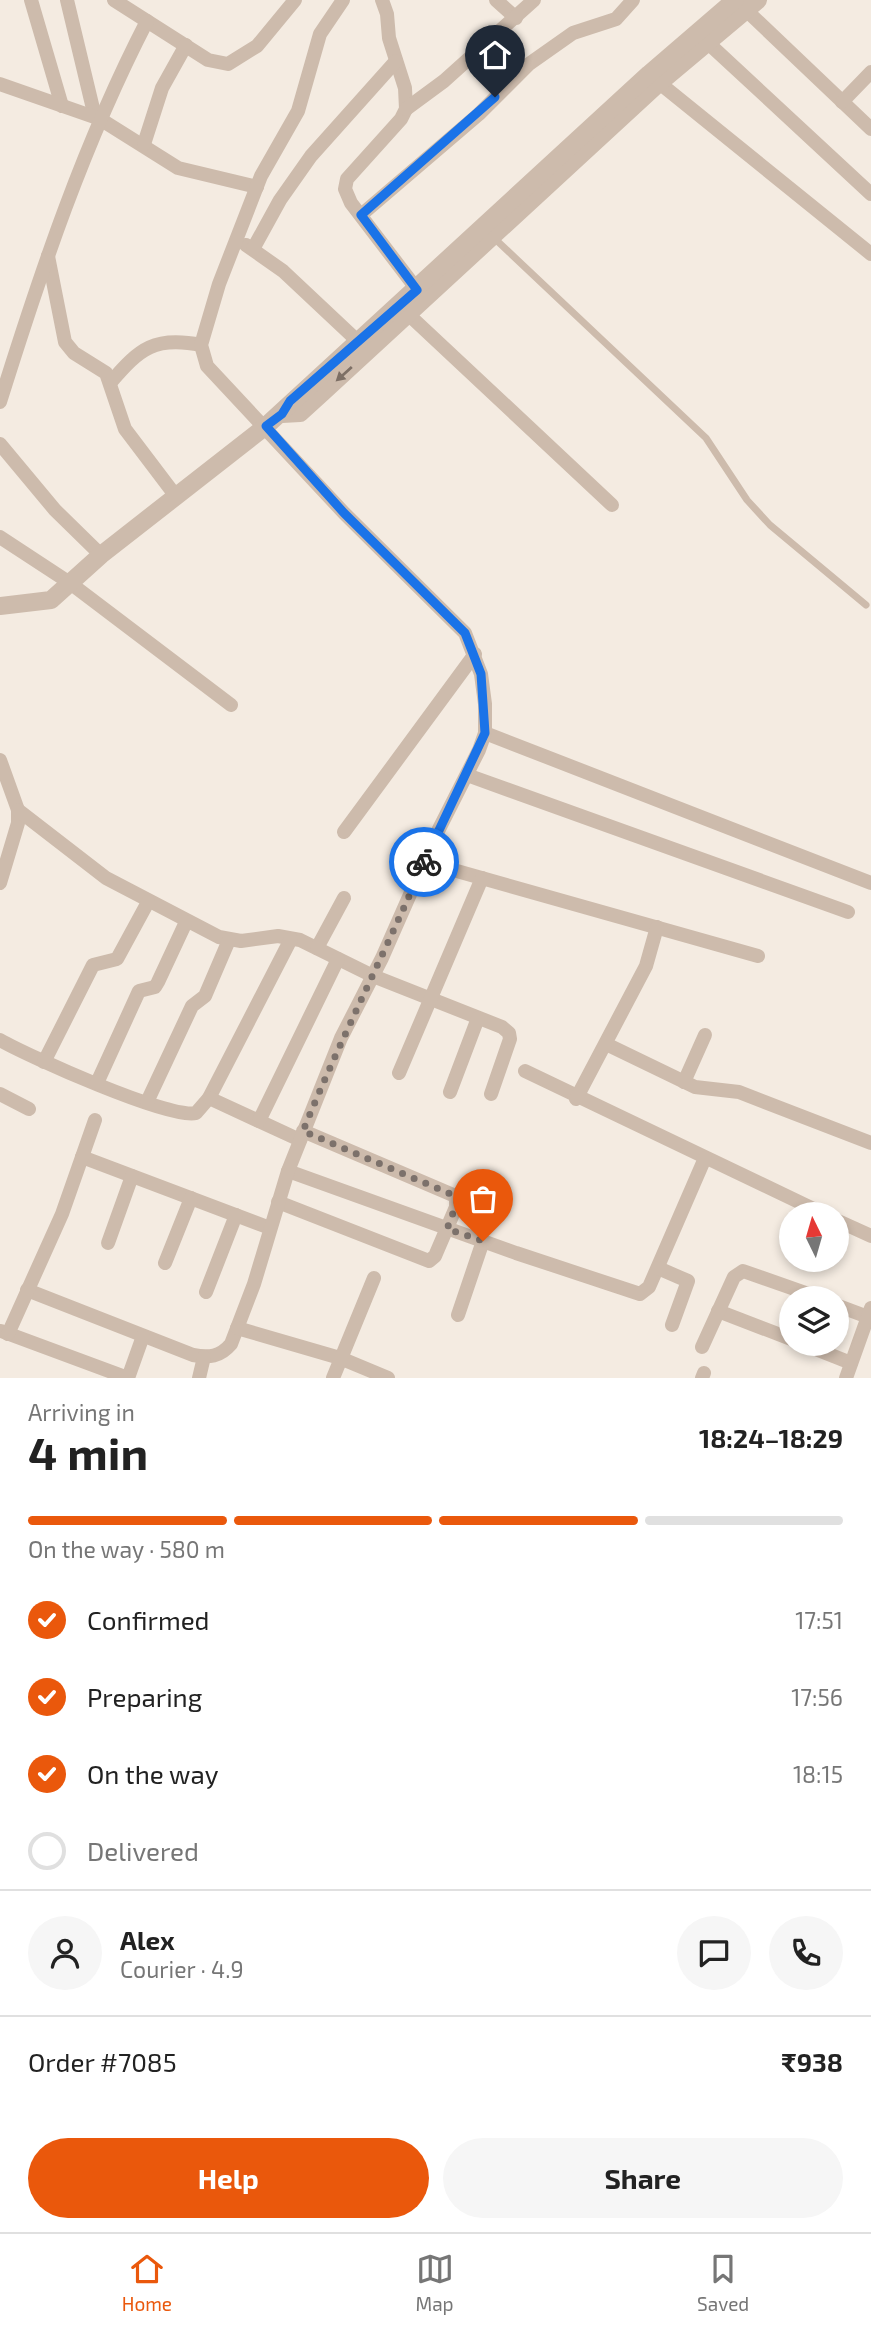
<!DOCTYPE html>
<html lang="en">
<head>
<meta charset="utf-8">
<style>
  :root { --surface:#fff; --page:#f6f6f6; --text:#222; --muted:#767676; --line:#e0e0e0; --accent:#ea580c }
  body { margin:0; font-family:"Exo 2",sans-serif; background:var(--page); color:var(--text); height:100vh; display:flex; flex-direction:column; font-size:26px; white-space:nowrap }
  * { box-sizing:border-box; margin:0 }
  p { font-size:23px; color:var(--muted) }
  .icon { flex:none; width:38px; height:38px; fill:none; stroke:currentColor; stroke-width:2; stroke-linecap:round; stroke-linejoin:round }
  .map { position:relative; height:1378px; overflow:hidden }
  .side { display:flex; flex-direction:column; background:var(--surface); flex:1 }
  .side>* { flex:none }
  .needle { width:46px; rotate:355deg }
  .fabs { position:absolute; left:779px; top:1202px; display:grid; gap:14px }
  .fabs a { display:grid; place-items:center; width:70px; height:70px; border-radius:50%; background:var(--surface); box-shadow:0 4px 10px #0003; font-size:35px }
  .pin { position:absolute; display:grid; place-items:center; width:60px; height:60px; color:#fff; margin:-72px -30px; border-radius:50% 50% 50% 0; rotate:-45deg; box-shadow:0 0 7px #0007 }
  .pin .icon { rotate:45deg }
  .courier { position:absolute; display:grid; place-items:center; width:70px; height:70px; margin:-35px; border:5px solid #1a73e8; border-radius:50%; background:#fff; color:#222; box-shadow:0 2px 9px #0007 }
  .summary em { font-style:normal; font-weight:700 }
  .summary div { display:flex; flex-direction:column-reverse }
  .summary { display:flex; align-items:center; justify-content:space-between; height:119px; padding:0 28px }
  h1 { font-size:46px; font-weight:700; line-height:52px }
  .bar { display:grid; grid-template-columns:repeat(4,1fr); gap:10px 7px; align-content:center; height:84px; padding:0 28px }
  .bar i { height:9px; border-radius:5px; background:var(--line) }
  .bar .on { background:var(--accent) }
  .bar p { grid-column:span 4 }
  .line { display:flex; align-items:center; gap:18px; padding:0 28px; border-top:2px solid var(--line) }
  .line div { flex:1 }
  .round { display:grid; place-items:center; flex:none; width:74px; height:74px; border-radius:37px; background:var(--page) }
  ol { padding:0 28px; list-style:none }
  li { display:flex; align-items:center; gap:21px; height:77px }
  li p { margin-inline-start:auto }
  li .icon { padding:7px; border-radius:50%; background:var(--accent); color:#fff; stroke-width:4 }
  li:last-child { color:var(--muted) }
  li i { width:38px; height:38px; border:4px solid var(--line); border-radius:50% }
  .button { display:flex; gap:14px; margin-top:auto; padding:14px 28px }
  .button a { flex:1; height:80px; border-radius:42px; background:var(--accent); color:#fff; font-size:28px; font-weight:700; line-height:80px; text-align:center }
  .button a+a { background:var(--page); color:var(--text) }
  .tabs { display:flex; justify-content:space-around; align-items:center; height:98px; border-top:2px solid var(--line); background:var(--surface); font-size:19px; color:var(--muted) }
  .tabs a { display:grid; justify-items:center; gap:4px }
  .tabs .on { color:var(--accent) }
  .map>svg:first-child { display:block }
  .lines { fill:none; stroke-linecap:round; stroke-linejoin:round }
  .service { stroke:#cdbbac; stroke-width:7 }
  .minor { stroke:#cdbbac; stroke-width:14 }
  .tertiary { stroke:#cdbbac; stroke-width:18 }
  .oneway { fill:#7d6f65 }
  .done { stroke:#7c716b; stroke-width:7; stroke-dasharray:0 12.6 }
  .route { stroke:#1a73e8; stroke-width:9 }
</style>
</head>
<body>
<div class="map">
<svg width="871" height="1378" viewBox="0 0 871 1378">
  <rect width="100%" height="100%" fill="#f4ebe1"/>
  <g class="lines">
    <polyline class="service" points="493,237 706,438 747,500 770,525 866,605"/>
    <g class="minor">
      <polyline points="31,0 62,106"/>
      <polyline points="67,0 95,117"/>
      <polyline points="114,0 208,60 228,64 257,46 295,0"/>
      <polyline points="382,0 387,14 389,38 405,88 406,109 401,119 347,179 345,189 351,203 422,296"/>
      <polyline points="496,0 516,18"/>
      <polyline points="747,11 871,129"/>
      <polyline points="707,42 871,194"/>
      <polyline points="652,77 871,254"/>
      <polyline points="0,84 100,119 178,168 257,187"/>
      <polyline points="842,102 871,72"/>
      <polyline points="406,109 444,81 534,0"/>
      <polyline points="144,144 162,88 186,45"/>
      <polyline points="361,215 479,114 529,64 573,33 616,19 633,0"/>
      <polyline points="246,245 283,271 365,348"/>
      <polyline points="253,249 280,200 311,156 396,61"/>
      <polyline points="48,256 65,342 74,353 106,373 125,429 175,495"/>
      <polyline points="409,315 612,505"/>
      <path d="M111,382c29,-34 44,-46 90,-37"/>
      <path d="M0,402c41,-131 84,-259 147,-381"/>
      <polyline points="0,444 55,510 101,555"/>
      <polyline points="0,537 70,583 231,705"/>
      <polyline points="485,733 871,883"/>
      <polyline points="0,760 18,810 18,823 0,883"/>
      <polyline points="467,775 848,912"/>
      <polyline points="18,810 106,878 219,937 241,941 278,936 300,940 373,976 502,1027 509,1033 510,1039 491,1094"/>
      <polyline points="344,832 475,654"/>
      <polyline points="425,862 758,956"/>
      <polyline points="317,948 344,898"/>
      <path d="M0,1040c28,16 170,80 196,73l13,-15 82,-159"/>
      <polyline points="606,1044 695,1087 739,1092 871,1143"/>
      <polyline points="44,1062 93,965 117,959 148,902"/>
      <polyline points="525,1071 824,1214"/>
      <polyline points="399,1073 482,878"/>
      <polyline points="684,1082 705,1035"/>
      <polyline points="97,1083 139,991 155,987 158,982 186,922"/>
      <polyline points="450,1092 478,1018"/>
      <polyline points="0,1094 29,1109"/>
      <polyline points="209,1098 300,1140"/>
      <polyline points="576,1099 646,966 657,927"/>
      <polyline points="147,1102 192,1006 205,996 229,940"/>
      <polyline points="259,1121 338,959"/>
      <polyline points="82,1157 270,1228"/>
      <polyline points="288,1171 516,1253 640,1294 649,1287 705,1158"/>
      <polyline points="278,1202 429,1261 435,1256 456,1207 456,1198 453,1195 303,1131"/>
      <polyline points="836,1220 871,1236"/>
      <polyline points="108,1243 132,1176"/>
      <polyline points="165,1263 191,1198"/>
      <polyline points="658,1268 688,1281 672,1325"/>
      <path d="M27,1290l166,65c16,3 27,2 38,-11l23,-60 34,-113 53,-133 41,-80 56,-127 41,-81 6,-17v-29l-4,-30 -16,-41 -121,-120 -137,-147 -6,-21 18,-61 42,-108 37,-65 22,-77 23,-34"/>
      <polyline points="206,1292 236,1215"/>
      <polyline points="836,1305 868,1317"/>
      <polyline points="718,1311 791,1339"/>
      <polyline points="458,1315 483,1241"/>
      <polyline points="237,1328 340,1358 388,1378"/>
      <polyline points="1,1331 128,1378"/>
      <polyline points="8,1334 62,1214 95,1120"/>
      <polyline points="803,1344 851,1363"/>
      <polyline points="702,1347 734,1277 743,1271 820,1298"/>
      <polyline points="128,1378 143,1336"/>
      <polyline points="199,1378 204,1357"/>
      <polyline points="333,1378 374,1278"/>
      <polyline points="702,1378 704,1373"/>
      <polyline points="846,1378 871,1308"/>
    </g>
    <g class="tertiary">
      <polyline points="282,414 300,413 322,393 659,83 758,0"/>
      <polyline points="0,606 51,600 101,555 266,426 649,74 735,0"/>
    </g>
  </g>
  <defs><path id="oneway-solid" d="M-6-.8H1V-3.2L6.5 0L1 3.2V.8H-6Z" transform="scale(1.75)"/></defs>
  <use class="oneway" href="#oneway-solid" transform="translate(344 374) rotate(138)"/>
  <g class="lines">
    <path class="done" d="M424,862c-39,91 -84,178 -121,269l150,64 4,7 -10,27 36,12"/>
    <polyline class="route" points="424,862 485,733 481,674 465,633 344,513 266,426 282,414 290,401 417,290 361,215 495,97"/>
  </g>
</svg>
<div class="fabs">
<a><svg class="needle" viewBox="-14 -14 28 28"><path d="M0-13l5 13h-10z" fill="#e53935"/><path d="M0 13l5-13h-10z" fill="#767676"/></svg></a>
<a><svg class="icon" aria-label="layers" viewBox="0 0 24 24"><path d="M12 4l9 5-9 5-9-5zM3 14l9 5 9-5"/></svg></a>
</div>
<div class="pin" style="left:483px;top:1241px;background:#ea580c"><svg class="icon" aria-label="bag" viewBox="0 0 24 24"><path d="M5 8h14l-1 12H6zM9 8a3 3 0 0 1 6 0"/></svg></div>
<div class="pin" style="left:495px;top:97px;background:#1f2937"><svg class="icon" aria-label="home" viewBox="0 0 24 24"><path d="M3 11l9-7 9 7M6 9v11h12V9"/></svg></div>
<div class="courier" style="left:424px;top:862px"><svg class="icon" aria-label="bike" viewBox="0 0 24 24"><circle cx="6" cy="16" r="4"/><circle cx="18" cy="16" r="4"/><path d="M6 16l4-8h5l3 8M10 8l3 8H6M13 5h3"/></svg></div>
</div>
<section class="side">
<div class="summary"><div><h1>4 min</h1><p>Arriving in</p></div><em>18:24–18:29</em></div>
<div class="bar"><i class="on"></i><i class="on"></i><i class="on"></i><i></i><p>On the way · 580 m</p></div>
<ol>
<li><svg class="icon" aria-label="check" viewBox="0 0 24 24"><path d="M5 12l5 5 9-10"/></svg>Confirmed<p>17:51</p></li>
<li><svg class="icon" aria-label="check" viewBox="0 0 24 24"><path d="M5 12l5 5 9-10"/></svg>Preparing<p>17:56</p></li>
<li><svg class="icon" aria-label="check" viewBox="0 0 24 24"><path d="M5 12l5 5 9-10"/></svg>On the way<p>18:15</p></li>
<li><i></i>Delivered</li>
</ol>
<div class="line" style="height:126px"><a class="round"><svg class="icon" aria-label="person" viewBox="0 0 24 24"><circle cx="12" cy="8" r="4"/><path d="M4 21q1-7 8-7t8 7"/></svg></a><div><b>Alex</b><p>Courier · 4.9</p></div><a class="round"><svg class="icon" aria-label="chat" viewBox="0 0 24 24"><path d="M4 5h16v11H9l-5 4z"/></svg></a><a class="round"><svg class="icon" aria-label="phone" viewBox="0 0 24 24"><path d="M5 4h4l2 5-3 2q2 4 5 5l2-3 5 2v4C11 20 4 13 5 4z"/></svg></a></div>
<div class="line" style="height:91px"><div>Order #7085</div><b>₹938</b></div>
<div class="button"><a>Help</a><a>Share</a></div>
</section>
<nav class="tabs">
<a class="on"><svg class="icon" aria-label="home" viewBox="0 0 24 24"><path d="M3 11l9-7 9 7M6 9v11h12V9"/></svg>Home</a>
<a><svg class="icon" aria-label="map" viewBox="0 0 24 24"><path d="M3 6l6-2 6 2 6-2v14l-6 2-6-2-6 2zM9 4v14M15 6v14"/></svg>Map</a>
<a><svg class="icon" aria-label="saved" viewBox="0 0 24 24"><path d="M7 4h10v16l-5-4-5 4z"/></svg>Saved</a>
</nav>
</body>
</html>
